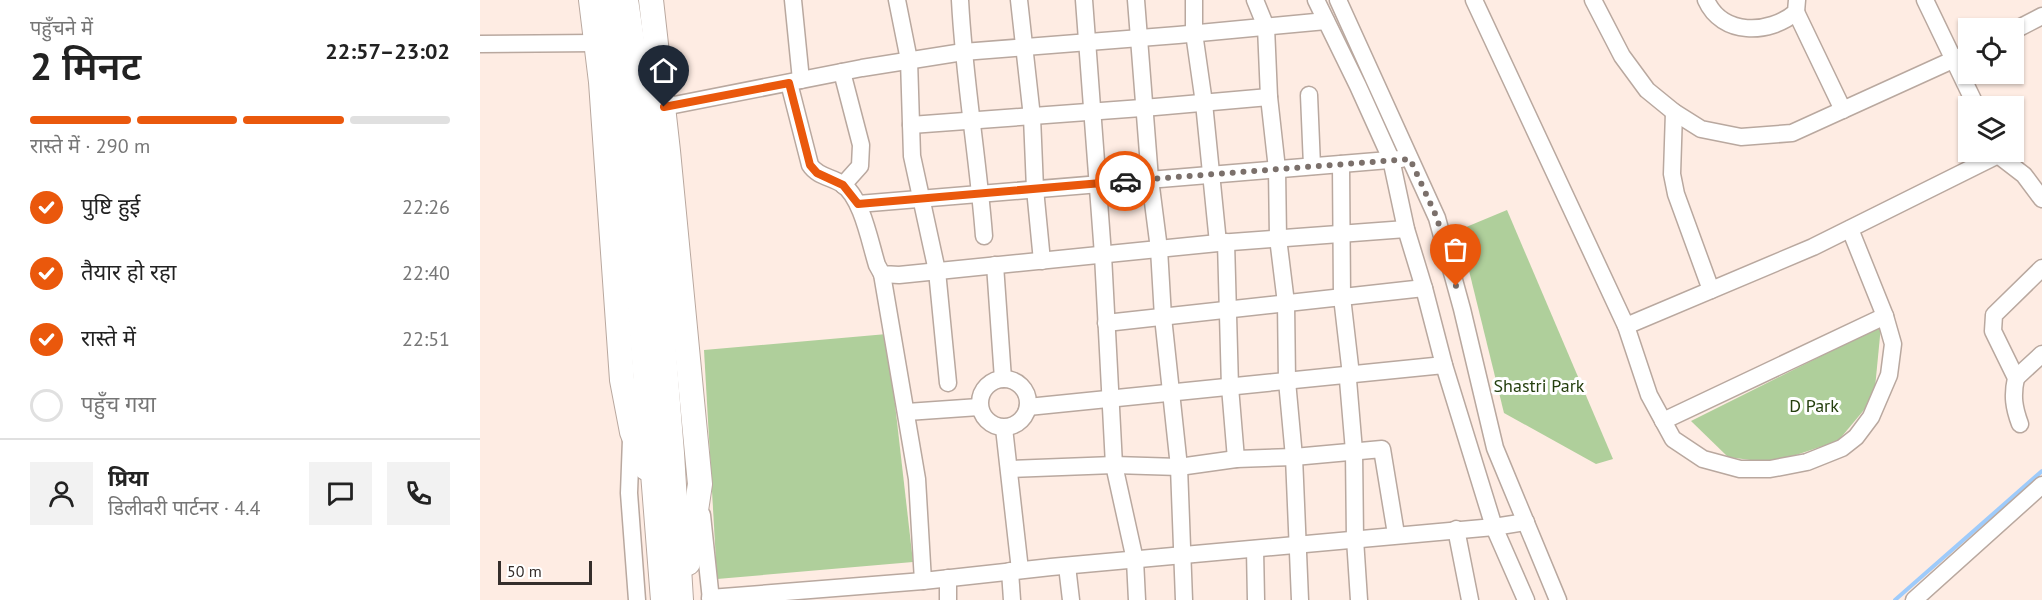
<!DOCTYPE html>
<html lang="hi">
<head>
<meta charset="utf-8">
<style>
  :root { --surface:#fff; --page:#f2f2f2; --text:#222; --muted:#767676; --line:#e0e0e0; --accent:#ea580c }
  body { margin:0; font-family:"PT Sans","Noto Sans Devanagari",sans-serif; background:var(--page); color:var(--text); height:100vh; display:flex; flex-direction:column; font-size:22px; white-space:nowrap }
  * { box-sizing:border-box; margin:0 }
  p { font-size:20px; color:var(--muted) }
  .icon { flex:none; width:33px; height:33px; fill:none; stroke:currentColor; stroke-width:2; stroke-linecap:round; stroke-linejoin:round }
  .map { position:relative; flex:1; overflow:hidden }
  .panel { display:flex; flex-direction:column; background:var(--surface); width:480px }
  .panel>* { flex:none }
  .buttons { position:absolute; left:1478px; top:18px; display:grid; gap:12px }
  .buttons a { display:grid; place-items:center; width:66px; height:66px; border-radius:0px; background:var(--surface); box-shadow:0 2px 4px #0004; font-size:30px }
  .scale { position:absolute; left:18px; bottom:15px; width:94px; box-sizing:border-box; padding-left:6px; border:3px solid #352e2b; border-top:0; font-size:16px; line-height:21px; white-space:nowrap; color:#352e2b; -webkit-text-stroke:4px #fff; paint-order:stroke }
  .pin { position:absolute; display:grid; place-items:center; width:51px; height:51px; color:#fff; margin:-62px -26px; border-radius:50% 50% 50% 0; rotate:-45deg; box-shadow:0 0 6px #0007 }
  .pin .icon { rotate:45deg }
  .courier { position:absolute; display:grid; place-items:center; width:60px; height:60px; margin:-30px; border:4px solid #ea580c; border-radius:50%; background:#fff; color:#222; box-shadow:0 2px 8px #0007 }
  .summary em { font-style:normal; font-weight:600 }
  .summary div { display:flex; flex-direction:column-reverse }
  .summary { display:flex; align-items:center; justify-content:space-between; height:102px; padding:0 30px }
  h1 { font-size:39px; font-weight:600; line-height:45px }
  .bar { display:grid; grid-template-columns:repeat(4,1fr); gap:9px 6px; align-content:center; height:72px; padding:0 30px }
  .bar i { height:8px; border-radius:4px; background:var(--line) }
  .bar .active { background:var(--accent) }
  .bar p { grid-column:span 4 }
  .line { display:flex; align-items:center; gap:15px; padding:0 30px; border-top:2px solid var(--line) }
  .line div { flex:1 }
  .round { display:grid; place-items:center; flex:none; width:63px; height:63px; border-radius:0px; background:var(--page) }
  ol { padding:0 30px; list-style:none }
  li { display:flex; align-items:center; gap:18px; height:66px }
  li p { margin-inline-start:auto }
  li .icon { padding:6px; border-radius:50%; background:var(--accent); color:#fff; stroke-width:4 }
  li:last-child { color:var(--muted) }
  li i { width:33px; height:33px; border:3px solid var(--line); border-radius:50% }
  main { display:flex; flex:1; min-height:0 }
  .map>svg:first-child { display:block }
  .green { fill:#afcf9b }
  .lines { fill:none; stroke-linecap:round; stroke-linejoin:round }
  .stream { stroke:#9ecbfb; stroke-width:4 }
  .minor-casing { stroke:#b9a89f; stroke-width:19 }
  .highway-casing { stroke:#b9a89f; stroke-width:26 }
  .minor { stroke:#fff; stroke-width:16 }
  .highway { stroke:#fff; stroke-width:24 }
  .done { stroke:#7b706b; stroke-width:6; stroke-dasharray:0 10.8 }
  .route { stroke:#ea580c; stroke-width:8 }
  .labels { text-anchor:middle; stroke-width:6; stroke-linejoin:round; paint-order:stroke }
  .park-label { font-size:18px; fill:#253f0e; stroke:#fff }
</style>
</head>
<body>
<main>
<section class="panel">
<div class="summary"><div><h1>2 मिनट</h1><p>पहुँचने में</p></div><em>22:57–23:02</em></div>
<div class="bar"><i class="active"></i><i class="active"></i><i class="active"></i><i></i><p>रास्ते में · 290 m</p></div>
<ol>
<li><svg class="icon" aria-label="check" viewBox="0 0 24 24"><path d="M5 12l5 5 9-10"/></svg>पुष्टि हुई<p>22:26</p></li>
<li><svg class="icon" aria-label="check" viewBox="0 0 24 24"><path d="M5 12l5 5 9-10"/></svg>तैयार हो रहा<p>22:40</p></li>
<li><svg class="icon" aria-label="check" viewBox="0 0 24 24"><path d="M5 12l5 5 9-10"/></svg>रास्ते में<p>22:51</p></li>
<li><i></i>पहुँच गया</li>
</ol>
<div class="line" style="height:108px"><a class="round"><svg class="icon" aria-label="person" viewBox="0 0 24 24"><circle cx="12" cy="8" r="4"/><path d="M4 21q1-7 8-7t8 7"/></svg></a><div><b>प्रिया</b><p>डिलीवरी पार्टनर · 4.4</p></div><a class="round"><svg class="icon" aria-label="chat" viewBox="0 0 24 24"><path d="M4 5h16v11H9l-5 4z"/></svg></a><a class="round"><svg class="icon" aria-label="phone" viewBox="0 0 24 24"><path d="M5 4h4l2 5-3 2q2 4 5 5l2-3 5 2v4C11 20 4 13 5 4z"/></svg></a></div>
</section>
<div class="map">
<svg width="1562" height="600" viewBox="0 0 1562 600">
  <rect width="100%" height="100%" fill="#feece3"/>
  <g class="green">
    <polygon points="1027,210 1133,459 1116,464 1024,413 979,230"/>
    <polygon points="1401,326 1394,398 1358,441 1292,463 1248,457 1211,421"/>
    <polygon points="407,334 433,562 237,579 224,350"/>
  </g>
  <g class="lines">
    <polyline class="stream" points="1415,600 1562,471"/>
    <g class="minor-casing">
      <g id="minor">
        <polyline points="313,0 321,80"/>
        <polyline points="417,0 429,60 432,156 457,271 468,383"/>
        <path d="M480,0c4,79 18,157 24,236"/>
        <polyline points="539,0 552,117 555,189 562,261"/>
        <polyline points="604,0 623,255 634,465 655,560 657,600"/>
        <polyline points="656,0 670,179 679,249 683,317 699,467 704,600"/>
        <polyline points="714,0 714,33 724,103 738,243"/>
        <polyline points="775,0 786,27 789,97 797,169 798,238 806,303 807,381 814,457 820,600"/>
        <polyline points="836,0 878,86 911,159 926,229 944,288 964,365 1014,527 1046,600"/>
        <polyline points="858,0 957,218 982,309 1015,448 1078,600"/>
        <polyline points="994,0 1146,326 1169,395 1193,439 1223,459 1260,469 1290,469 1327,462 1362,448 1376,437 1391,417 1409,375 1413,344 1405,316 1370,229"/>
        <polyline points="1113,0 1142,56 1167,90 1194,112 1221,129 1261,137 1312,133 1488,53"/>
        <path d="M1226,0c16,36 63,35 90,12l1,-12"/>
        <polyline points="1445,0 1496,106"/>
        <polyline points="1316,12 1363,110"/>
        <polyline points="1533,31 1562,16"/>
        <polyline points="0,44 116,43"/>
        <polyline points="362,72 381,145 380,166 363,185 364,186"/>
        <path d="M309,83l21,82c7,11 21,12 32,19 20,13 28,59 35,81l5,9 17,1 319,-32 188,-14"/>
        <polyline points="829,95 832,166"/>
        <polyline points="184,107 382,68 483,52 698,35 846,21"/>
        <polyline points="1194,112 1192,174 1196,194 1231,290"/>
        <polyline points="431,125 675,107 789,97"/>
        <polyline points="1517,152 1518,155 1544,175 1562,199"/>
        <polyline points="861,164 862,297 871,375 868,380 874,451 875,539 879,600"/>
        <polyline points="378,204 921,159"/>
        <polyline points="746,242 750,387 756,459"/>
        <polyline points="515,265 523,379"/>
        <polyline points="402,274 437,479 443,581"/>
        <polyline points="626,323 944,288"/>
        <polyline points="1146,326 1333,247 1518,155"/>
        <polyline points="1536,378 1562,354"/>
        <circle cx="524" cy="403" r="24"/>
        <polyline points="548,407 964,365"/>
        <polyline points="427,412 499,407"/>
        <polyline points="1183,421 1405,316"/>
        <path d="M1540,424c-6,-16 -8,-28 -4,-46l-23,-47 1,-16 48,-47"/>
        <polyline points="524,428 540,570"/>
        <polyline points="151,439 149,493 157,600"/>
        <polyline points="529,469 634,465 699,467 756,459 814,457 902,449 916,534"/>
        <polyline points="222,515 231,600"/>
        <polyline points="976,529 990,600"/>
        <polyline points="775,549 776,600"/>
        <polyline points="587,566 591,600"/>
        <polyline points="530,571 532,600"/>
        <polyline points="468,578 468,600"/>
        <polyline points="230,598 443,581 571,567 1014,527 1046,522"/>
        <polyline points="1434,600 1562,485"/>
      </g>
    </g>
    <g class="highway-casing">
      <g id="highway">
        <polyline points="111,0 121,82 142,380 152,432 166,468"/>
        <polyline points="127,0 147,143 183,600"/>
        <polyline points="146,0 167,141 192,453 201,600"/>
        <polyline points="171,0 188,151 220,484 208,563"/>
      </g>
    </g>
    <use href="#minor" class="minor"/>
    <use href="#highway" class="highway"/>
  </g>
  <g class="lines">
    <polyline class="done" points="645,181 930,159 957,218 976,286"/>
    <polyline class="route" points="184,107 309,83 330,165 337,173 363,185 378,204 645,181"/>
  </g>
  <g class="labels">
    <g class="park-label">
      <text x="1059" y="392">Shastri Park</text>
      <text x="1334" y="412">D Park</text>
    </g>
  </g>
</svg>
<div class="buttons">
<a><svg class="icon" aria-label="locate" viewBox="0 0 24 24"><circle cx="12" cy="12" r="6"/><path d="M12 2v4M12 18v4M2 12h4M18 12h4"/></svg></a>
<a><svg class="icon" aria-label="layers" viewBox="0 0 24 24"><path d="M12 4l9 5-9 5-9-5zM3 14l9 5 9-5"/></svg></a>
</div>
<div class="scale">50 m</div>
<div class="pin" style="left:976px;top:286px;background:#ea580c"><svg class="icon" aria-label="bag" viewBox="0 0 24 24"><path d="M5 8h14l-1 12H6zM9 8a3 3 0 0 1 6 0"/></svg></div>
<div class="pin" style="left:184px;top:107px;background:#1f2937"><svg class="icon" aria-label="home" viewBox="0 0 24 24"><path d="M3 11l9-7 9 7M6 9v11h12V9"/></svg></div>
<div class="courier" style="left:645px;top:181px"><svg class="icon" aria-label="car" viewBox="0 0 24 24"><path d="M5 17H2v-5l4-1 3-4h7l3 4 3 1v5h-3M9 17h6M6 11h13"/><circle cx="7" cy="17" r="2"/><circle cx="17" cy="17" r="2"/></svg></div>
</div>
</main>
</body>
</html>
